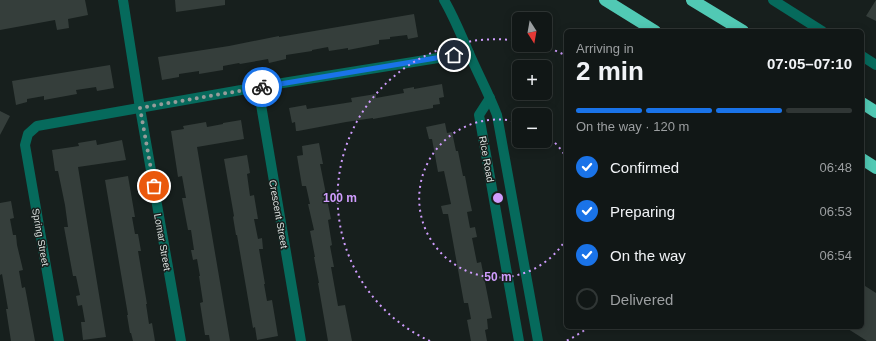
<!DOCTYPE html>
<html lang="en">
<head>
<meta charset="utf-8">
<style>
  :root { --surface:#111716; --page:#1e2423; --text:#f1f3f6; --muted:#9c9fa1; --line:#303635; --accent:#1a73e8 }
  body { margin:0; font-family:Helvetica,sans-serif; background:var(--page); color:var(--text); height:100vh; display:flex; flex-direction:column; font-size:15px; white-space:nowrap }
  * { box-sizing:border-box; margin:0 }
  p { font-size:13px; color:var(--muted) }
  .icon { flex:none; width:22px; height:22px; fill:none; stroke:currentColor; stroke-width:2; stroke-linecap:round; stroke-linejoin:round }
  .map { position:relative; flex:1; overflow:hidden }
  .panel { position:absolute; left:564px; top:29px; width:300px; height:300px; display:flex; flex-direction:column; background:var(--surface); border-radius:6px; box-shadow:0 2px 10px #0003,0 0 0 1px var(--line) }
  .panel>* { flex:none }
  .needle { width:26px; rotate:169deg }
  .controls { position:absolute; left:512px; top:12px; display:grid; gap:8px }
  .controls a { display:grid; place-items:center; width:40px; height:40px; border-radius:6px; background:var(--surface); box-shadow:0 2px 10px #0003,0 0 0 1px var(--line); font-size:20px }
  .pin { position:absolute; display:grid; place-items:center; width:34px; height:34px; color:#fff; margin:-17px; border:2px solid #fff; border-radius:50%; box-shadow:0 1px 4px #0007 }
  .courier { position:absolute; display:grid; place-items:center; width:40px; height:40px; margin:-20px; border:3px solid #1a73e8; border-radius:50%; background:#fff; color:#222; box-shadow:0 1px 5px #0007 }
  .overview em { font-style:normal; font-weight:600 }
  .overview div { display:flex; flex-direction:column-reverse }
  .overview { display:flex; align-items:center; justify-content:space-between; height:68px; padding:0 12px }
  h1 { font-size:26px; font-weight:600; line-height:30px }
  .bar { display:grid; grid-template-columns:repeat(4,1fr); gap:6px 4px; align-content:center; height:48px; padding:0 12px }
  .bar i { height:5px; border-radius:3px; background:var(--line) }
  .bar .current { background:var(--accent) }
  .bar p { grid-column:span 4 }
  ol { padding:0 12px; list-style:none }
  li { display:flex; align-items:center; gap:12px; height:44px }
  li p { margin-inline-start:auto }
  li .icon { padding:4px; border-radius:50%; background:var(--accent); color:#fff; stroke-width:4 }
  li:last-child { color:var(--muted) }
  li i { width:22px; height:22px; border:2px solid var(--line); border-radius:50% }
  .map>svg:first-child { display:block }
  .building { fill:#353e3b }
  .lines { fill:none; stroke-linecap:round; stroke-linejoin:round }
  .minor { stroke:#066a5c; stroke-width:10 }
  .tertiary { stroke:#066a5c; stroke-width:10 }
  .motorway { stroke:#51c9b4; stroke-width:12 }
  .done { stroke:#969c9a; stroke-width:4; stroke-dasharray:0 7.2 }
  .route { stroke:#1a73e8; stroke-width:5 }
  .ring { fill:none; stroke:#d09dfe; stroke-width:2; stroke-dasharray:2 4 }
  .labels { text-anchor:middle; stroke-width:3; stroke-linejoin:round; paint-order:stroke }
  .street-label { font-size:10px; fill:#dae0de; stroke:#171f1d }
  .centre { fill:#d09dfe; stroke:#171f1d; stroke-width:2 }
  .ring-label { font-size:12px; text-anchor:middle; font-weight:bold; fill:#d09dfe; stroke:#171f1d; stroke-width:3; stroke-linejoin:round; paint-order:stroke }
</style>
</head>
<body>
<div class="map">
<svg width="876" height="341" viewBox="0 0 876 341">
  <rect width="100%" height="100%" fill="#171f1d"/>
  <g class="building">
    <polygon points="0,0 85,0 88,15 68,19 69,28 57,30 55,20 0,30"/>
    <polygon points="175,0 225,0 225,5 176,12"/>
    <polygon points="876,0 876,21 866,16"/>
    <polygon points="414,14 418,37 408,39 407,35 390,37 390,39 379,40 379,44 348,50 348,48 329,51 328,47 312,50 312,51 286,55 286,59 269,63 268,59 240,64 239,63 223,66 223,70 199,74 199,71 179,74 179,77 162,80 158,57 229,46 279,36 279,37"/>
    <polygon points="110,65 114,88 97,91 96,87 76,90 77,94 44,100 44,96 27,99 27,102 16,105 12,81"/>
    <polygon points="442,84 444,97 439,98 440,104 433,105 433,108 373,119 373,118 346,122 298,131 296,131 295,122 292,123 289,108 306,105 307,109 333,105 352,102 351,98 376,94 376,98 404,93 403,89 414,87 414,89"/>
    <polygon points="0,111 10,116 0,135"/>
    <polygon points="241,120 244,139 197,147 230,341 210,341 209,335 205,335 200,303 203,302 199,276 200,276 197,259 193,260 191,250 194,250 191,230 188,230 182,198 186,198 182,176 178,177 171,131 184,129 183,126 206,122 207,127 223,124 223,123"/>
    <polygon points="445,123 447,133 452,132 456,151 458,151 463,176 465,176 468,192 472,211 467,212 470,228 475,227 477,237 472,238 477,263 481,262 492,318 487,319 488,329 485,330 487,341 471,341 467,320 471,319 468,303 464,303 448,214 443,214 441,206 451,204 444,171 438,172 432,139 429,139 426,127"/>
    <polygon points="96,140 97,145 122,140 126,160 78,167 106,337 83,340 81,322 85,322 82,305 78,306 76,296 80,295 76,276 73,276 64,227 68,227 65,205 58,171 55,171 52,150 79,146 78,143"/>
    <polygon points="319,143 323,164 320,164 331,219 328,220 332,245 330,246 334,267 331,267 338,306 345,305 352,341 328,341 318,283 319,283 314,257 315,257 310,231 314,230 308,204 310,204 306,186 302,186 297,156 303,155 302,146"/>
    <polygon points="247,155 250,173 247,174 250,196 254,195 258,219 254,219 258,239 262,238 263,249 259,249 265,284 264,284 267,301 272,300 278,336 257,340 255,327 253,328 246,287 237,235 236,235 233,217 234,216 224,159"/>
    <polygon points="128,176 135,217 132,217 135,234 138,234 141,251 138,251 147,304 146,304 149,324 152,323 155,341 133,341 131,333 130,333 127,315 128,315 105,180"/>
    <polygon points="11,201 14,218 10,219 13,235 16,235 17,245 23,270 19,271 22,288 25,287 35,341 11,341 6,309 8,309 2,274 0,275 0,203"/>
    <polygon points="862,284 876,293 876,341 867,341 845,327 862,327"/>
  </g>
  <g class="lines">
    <g class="minor">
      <polyline points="123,0 140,108 181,341"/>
      <polyline points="258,87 301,341"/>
      <polyline points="490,98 479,115 519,341"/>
      <polyline points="59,341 25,145 28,134 37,126 258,87 469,53"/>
    </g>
    <g class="tertiary">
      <path d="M444,0c10,17 17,35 25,53 9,21 20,41 28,62l41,226"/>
      <polyline points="773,0 822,31"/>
      <polyline points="862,56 876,65"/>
    </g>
    <g class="motorway">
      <polyline points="605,0 655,31"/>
      <polyline points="692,0 743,31"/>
      <polyline points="862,103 876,112"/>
      <polyline points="862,159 876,168"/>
    </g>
  </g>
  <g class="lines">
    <polyline class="done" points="154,186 140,108 262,87"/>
    <polyline class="route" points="262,87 454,55"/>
  </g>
  <g class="ring">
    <path d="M566 239A79 79 0 1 1 518 122M546 135A79 79 0 0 1 566 157"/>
    <path d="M589 327A158 158 0 0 1 566 341M430 341A158 158 0 0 1 519 41M538 45A158 158 0 0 1 565 55"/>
  </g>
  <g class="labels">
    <g class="street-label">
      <text transform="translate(487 159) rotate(80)" y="4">Rice Road</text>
      <text transform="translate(279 214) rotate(80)" y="4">Crescent Street</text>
      <text transform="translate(41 237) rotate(80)" y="4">Spring Street</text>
      <text transform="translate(163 242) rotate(80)" y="4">Lomar Street</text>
    </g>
  </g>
  <circle cx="498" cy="198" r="6" class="centre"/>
  <g class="ring-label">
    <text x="340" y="202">100 m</text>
    <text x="498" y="281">50 m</text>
  </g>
</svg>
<div class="controls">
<a><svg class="needle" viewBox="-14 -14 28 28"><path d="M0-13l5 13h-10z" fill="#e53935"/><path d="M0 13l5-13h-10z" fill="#9c9fa1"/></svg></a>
<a>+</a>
<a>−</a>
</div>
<div class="pin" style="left:154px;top:186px;background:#ea580c"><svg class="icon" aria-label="bag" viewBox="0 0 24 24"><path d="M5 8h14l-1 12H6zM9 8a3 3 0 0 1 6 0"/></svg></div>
<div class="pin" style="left:454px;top:55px;background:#1f2937"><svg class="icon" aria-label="home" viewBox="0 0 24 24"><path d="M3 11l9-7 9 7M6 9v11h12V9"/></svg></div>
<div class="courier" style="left:262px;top:87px"><svg class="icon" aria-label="bike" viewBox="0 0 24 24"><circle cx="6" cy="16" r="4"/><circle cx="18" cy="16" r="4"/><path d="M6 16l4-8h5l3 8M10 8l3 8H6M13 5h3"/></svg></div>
<section class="panel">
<div class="overview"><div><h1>2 min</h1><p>Arriving in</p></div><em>07:05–07:10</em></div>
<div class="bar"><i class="current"></i><i class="current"></i><i class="current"></i><i></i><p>On the way · 120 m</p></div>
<ol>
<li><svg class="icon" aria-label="check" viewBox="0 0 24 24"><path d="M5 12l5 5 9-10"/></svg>Confirmed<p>06:48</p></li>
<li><svg class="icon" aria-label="check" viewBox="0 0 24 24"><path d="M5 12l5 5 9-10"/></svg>Preparing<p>06:53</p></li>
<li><svg class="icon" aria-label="check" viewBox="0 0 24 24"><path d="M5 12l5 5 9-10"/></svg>On the way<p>06:54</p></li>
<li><i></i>Delivered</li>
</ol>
</section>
</div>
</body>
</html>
